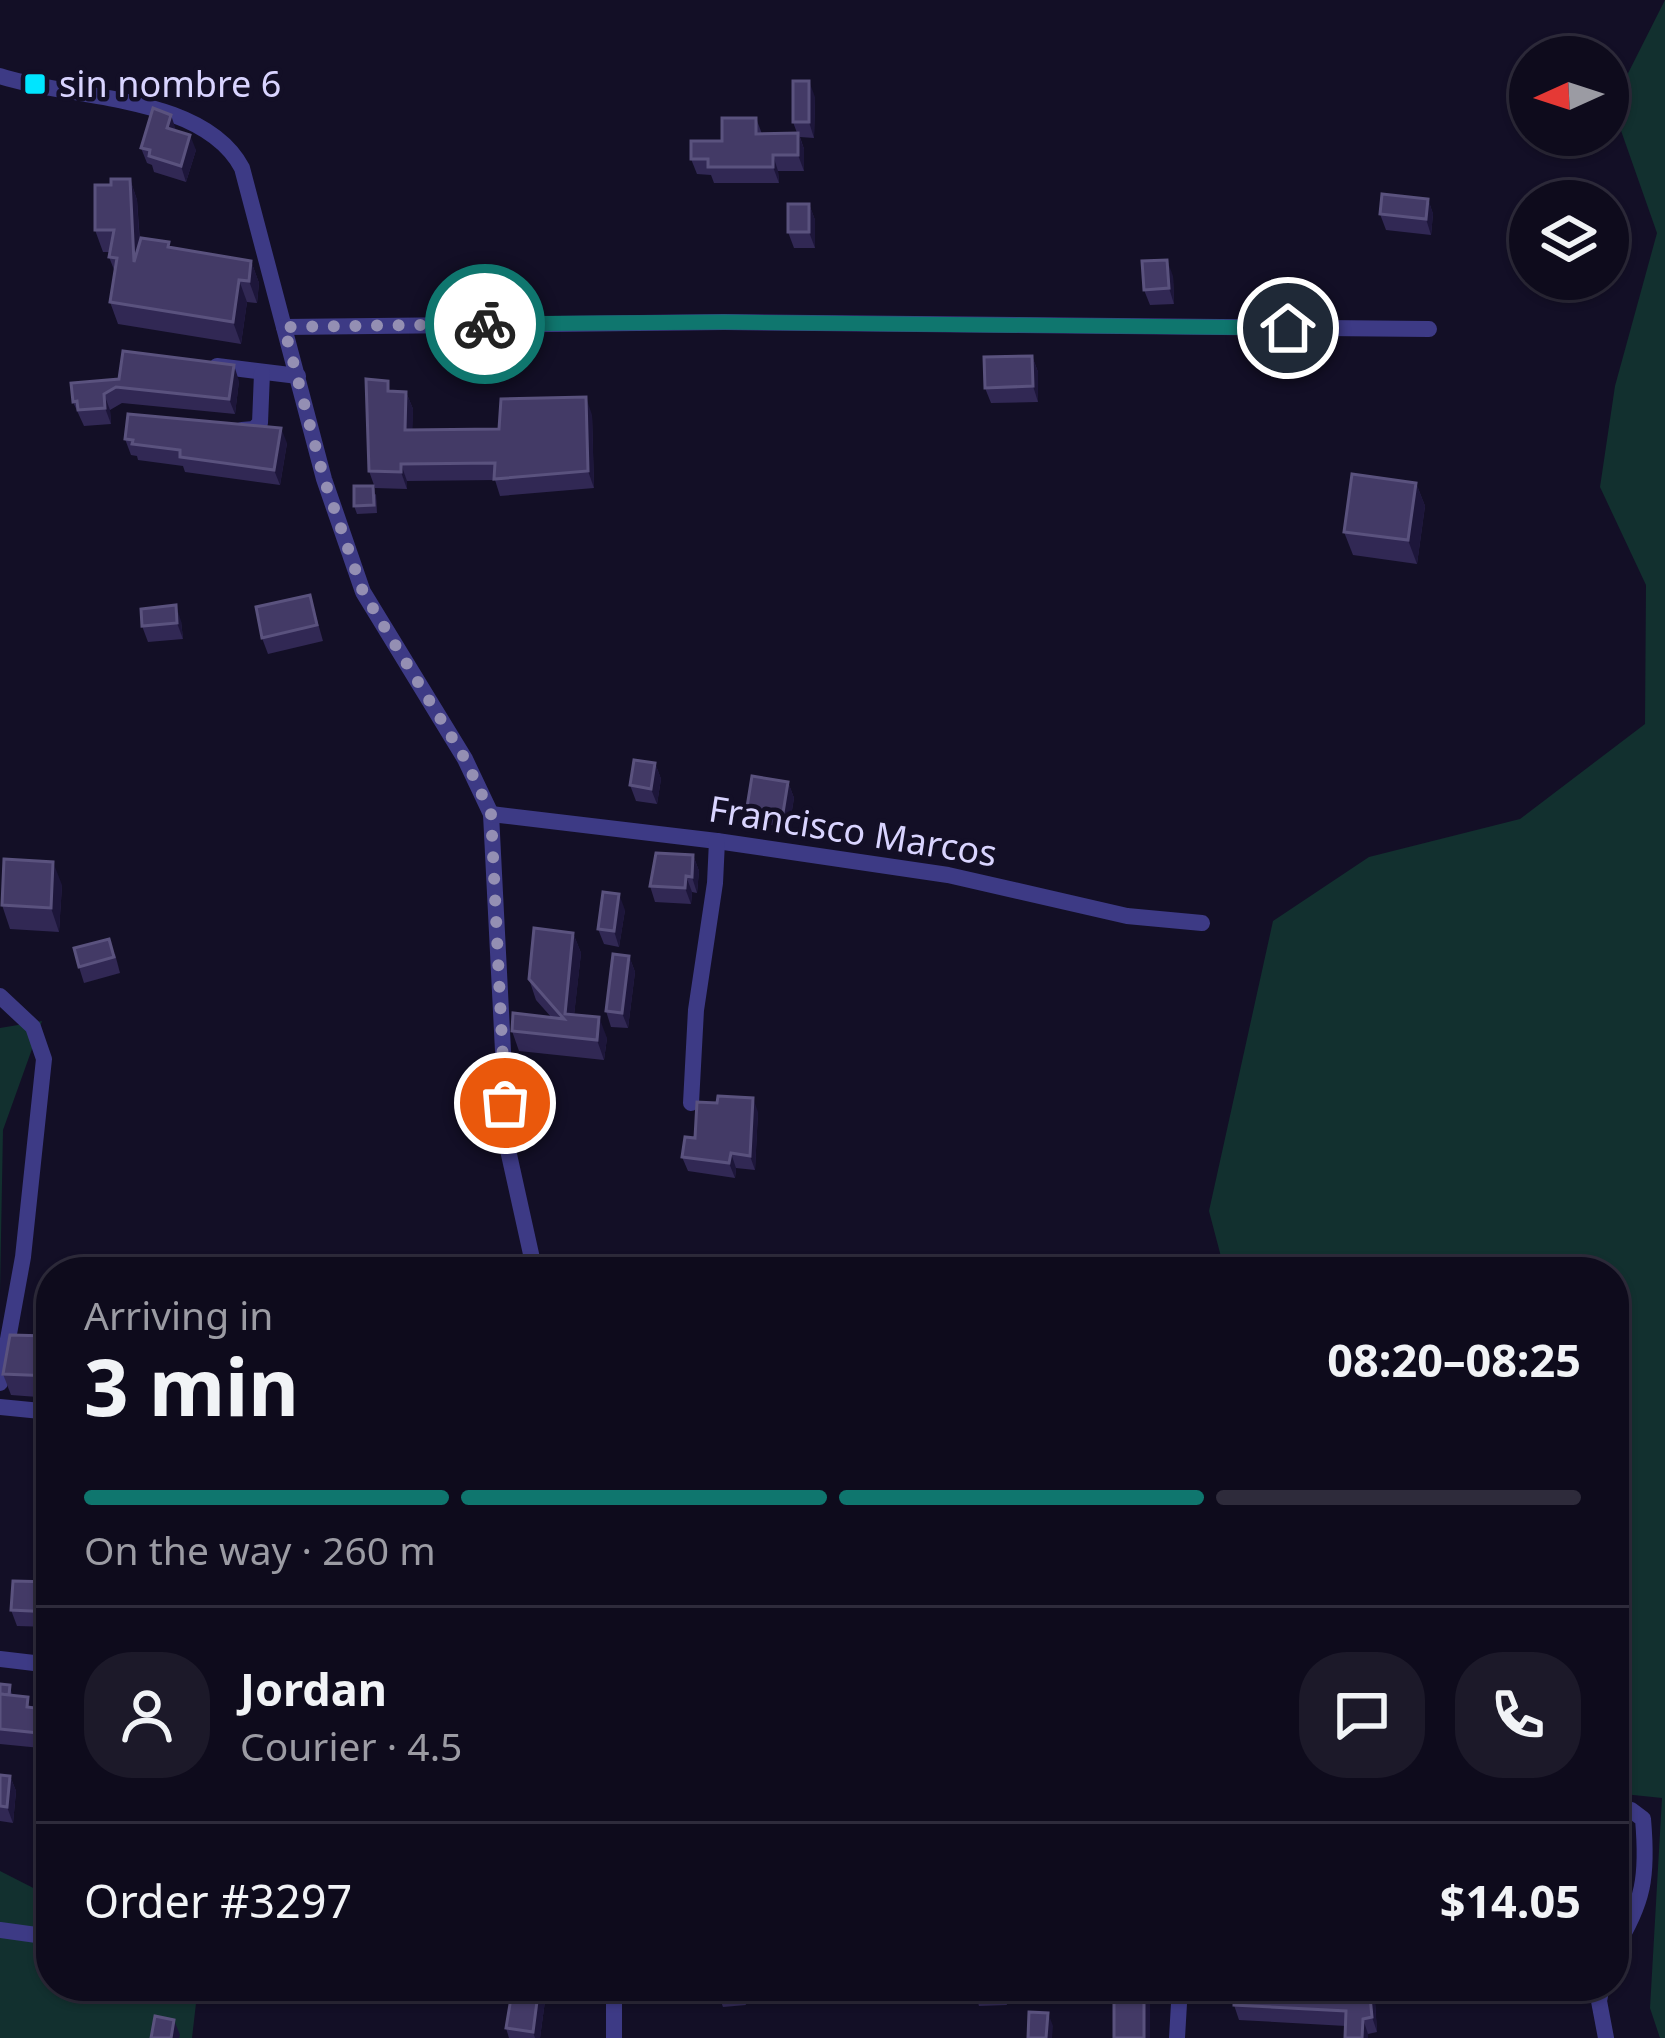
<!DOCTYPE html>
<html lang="en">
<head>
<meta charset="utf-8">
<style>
  :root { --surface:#0e0b1c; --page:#1c1929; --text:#f1f3f6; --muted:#9b9ba3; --line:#2e2b3b; --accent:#0f766e }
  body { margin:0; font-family:"Noto Sans",sans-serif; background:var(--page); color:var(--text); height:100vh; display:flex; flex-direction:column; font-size:45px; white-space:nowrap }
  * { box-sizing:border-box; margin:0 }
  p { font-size:39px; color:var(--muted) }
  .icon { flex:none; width:66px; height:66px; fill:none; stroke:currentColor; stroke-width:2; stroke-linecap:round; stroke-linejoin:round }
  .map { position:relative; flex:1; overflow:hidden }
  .panel { position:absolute; left:36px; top:1257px; width:1593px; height:744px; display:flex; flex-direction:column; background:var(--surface); border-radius:48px; box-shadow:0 3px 9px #0004,0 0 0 3px var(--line) }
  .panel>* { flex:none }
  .needle { width:78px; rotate:267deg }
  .controls { position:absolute; left:1509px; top:36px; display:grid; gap:24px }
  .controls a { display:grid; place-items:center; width:120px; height:120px; border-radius:50%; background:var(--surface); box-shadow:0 3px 9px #0004,0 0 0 3px var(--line); font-size:60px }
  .pin { position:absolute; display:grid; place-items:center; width:102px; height:102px; color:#fff; margin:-51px; border:6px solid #fff; border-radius:50%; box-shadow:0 3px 12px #0007 }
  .courier { position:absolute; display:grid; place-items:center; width:120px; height:120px; margin:-60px; border:9px solid #0f766e; border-radius:50%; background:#fff; color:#222; box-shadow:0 3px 15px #0007 }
  .summary em { font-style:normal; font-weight:700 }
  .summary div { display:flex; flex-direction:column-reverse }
  .summary { display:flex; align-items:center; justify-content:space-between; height:204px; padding:0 48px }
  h1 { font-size:78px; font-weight:700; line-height:90px }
  .bar { display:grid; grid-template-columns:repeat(4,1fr); gap:18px 12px; align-content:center; height:144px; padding:0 48px }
  .bar i { height:15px; border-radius:9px; background:var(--line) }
  .bar .current { background:var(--accent) }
  .bar p { grid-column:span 4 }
  .line { display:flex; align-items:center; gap:30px; padding:0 48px; border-top:3px solid var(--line) }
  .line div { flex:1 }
  .round { display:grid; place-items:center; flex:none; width:126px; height:126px; border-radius:48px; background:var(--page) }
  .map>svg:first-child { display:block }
  .green { fill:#12302f }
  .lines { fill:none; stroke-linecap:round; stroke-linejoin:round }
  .minor { stroke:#3d3a85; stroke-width:16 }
  .wall { fill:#312854 }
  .shaded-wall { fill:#1d163a }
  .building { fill:#433a66; stroke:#5a527e; stroke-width:3 }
  .done { stroke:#948fb3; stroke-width:12; stroke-dasharray:0 21.6 }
  .route { stroke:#0f766e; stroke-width:15 }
  .poi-dot { fill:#00e5ff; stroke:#130f26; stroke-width:4.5 }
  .labels { text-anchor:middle; stroke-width:9; stroke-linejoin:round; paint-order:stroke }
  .poi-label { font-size:36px; fill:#d9d4ff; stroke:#130f26; text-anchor:start }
  .street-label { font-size:36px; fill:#d9d4ff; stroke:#130f26 }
</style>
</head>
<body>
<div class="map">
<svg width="1665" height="2038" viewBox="0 0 1665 2038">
  <rect width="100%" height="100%" fill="#130f26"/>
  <g class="green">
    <polygon points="1665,0 1665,2038 1660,2038 1650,2008 1662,1798 1614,1793 1614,1272 1225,1272 1209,1211 1273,921 1369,857 1520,819 1645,724 1646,585 1600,487 1615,386 1657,233 1612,105"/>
    <polygon points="42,1021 3,1130 0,1292 0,1028"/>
    <polygon points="0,1871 51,1897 51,1986 198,1986 192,2038 0,2038"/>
  </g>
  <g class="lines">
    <g class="minor">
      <path d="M0,76c72,24 203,18 242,92l82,311 39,113 102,167 26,55 17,336 27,122"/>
      <polyline points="284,327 724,322 1429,329"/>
      <polyline points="217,366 298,376"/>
      <polyline points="242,430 254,429 260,423 262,373"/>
      <polyline points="491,814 717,841 948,875 1127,916 1202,923"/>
      <polyline points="0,996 33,1027 44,1059 23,1257 0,1383"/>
      <polyline points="691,1103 696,1010 715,883 717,841"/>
      <polyline points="0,1407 51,1412"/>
      <polyline points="0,1659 51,1665"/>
      <path d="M1614,1808l17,2 12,9c5,57 1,83 -29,131"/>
      <polyline points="0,1930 51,1937"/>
      <polyline points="1602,1986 1599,2001 1606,2038"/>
      <polyline points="614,2038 614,1986"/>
      <polyline points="1177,2038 1180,1986"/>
    </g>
  </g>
  <g class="wall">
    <polygon points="815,97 814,138 800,137 804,149 804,171 778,171 779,183 714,183 711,175 697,174 691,159 756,118 762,134 797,133 793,122"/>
    <polygon points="176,131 196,150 186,182 154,172 152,165 147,163 141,148"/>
    <polygon points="130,179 137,200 140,242 251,261 259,283 257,303 247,302 241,344 118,324 110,302 115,272 109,257 110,252 103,252 95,230 111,185"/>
    <polygon points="1428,199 1433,214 1431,235 1386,230 1380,214"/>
    <polygon points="809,204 815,220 815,248 794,248 788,232"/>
    <polygon points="1173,276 1174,304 1150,305 1144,290"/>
    <polygon points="1296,349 1298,376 1276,377 1270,362"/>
    <polygon points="1032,356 1038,372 1038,402 991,403 985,388"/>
    <polygon points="239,381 235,414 122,403 110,410 111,424 84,426 73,402 71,383"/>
    <polygon points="392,391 406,392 413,409 412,430 499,429 592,415 594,488 500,496 495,480 407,481 407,489 375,488 369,471"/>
    <polygon points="125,439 287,443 280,485 185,472 183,466 138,460 137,456 131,455"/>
    <polygon points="1416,483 1425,506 1417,564 1353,555 1344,532"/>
    <polygon points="376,494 377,513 357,514 354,506"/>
    <polygon points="310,595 323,641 268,654 262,638"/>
    <polygon points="181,621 183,639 148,642 142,626"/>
    <polygon points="655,763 661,779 657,804 636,801 630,785"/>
    <polygon points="788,782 794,798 789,828 753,822 747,807"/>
    <polygon points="693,855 699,871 697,893 692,892 691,904 655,902 650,886"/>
    <polygon points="62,885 59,932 10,929 2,905"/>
    <polygon points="625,910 619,947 604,944 598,929"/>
    <polygon points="573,933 581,953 574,1015 607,1038 604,1060 519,1051 512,1031 552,1018 536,1000 529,979"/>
    <polygon points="115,954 120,973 84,983 79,967"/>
    <polygon points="629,956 635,972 628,1028 611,1027 606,1011"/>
    <polygon points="717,1103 758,1112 755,1170 736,1168 735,1178 688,1171 682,1157"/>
    <polygon points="51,1349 51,1398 11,1395 3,1374"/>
    <polygon points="51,1582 51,1627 17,1626 11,1610"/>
    <polygon points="0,1684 10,1685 12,1696 32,1708 51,1710 51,1749 0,1744"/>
    <polygon points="0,1775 10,1776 16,1791 13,1823 0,1821"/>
    <polygon points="513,1986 547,1986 540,2038 509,2038 506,2028"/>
    <polygon points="745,1986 746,2005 723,2007 717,1991"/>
    <polygon points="831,1986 870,1986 868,2002 835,1997"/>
    <polygon points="1007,1986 1007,2005 979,2006 974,1990"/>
    <polygon points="1202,1986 1374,1986 1377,2032 1368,2034 1368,2038 1345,2038 1346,2026 1239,2020 1234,2005 1234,1986"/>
  </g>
  <g class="shaded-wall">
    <polygon points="809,81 815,97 814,138 809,122"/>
    <polygon points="171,115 176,130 167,128"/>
    <polygon points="798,133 804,149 804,171 798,155"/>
    <polygon points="190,135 196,150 186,182 181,166"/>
    <polygon points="773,155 778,171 779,183 773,167"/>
    <polygon points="130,179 137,200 142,284 134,262"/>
    <polygon points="1428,199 1433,214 1431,235 1426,219"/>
    <polygon points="809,204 815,220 815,248 809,232"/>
    <polygon points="1167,260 1173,276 1174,304 1169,288"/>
    <polygon points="251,261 259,283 257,303 249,281"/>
    <polygon points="239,280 247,302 241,344 233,322"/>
    <polygon points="1291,334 1296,349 1298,376 1292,360"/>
    <polygon points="1032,356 1038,372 1038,402 1033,386"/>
    <polygon points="234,365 239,381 235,414 229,399"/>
    <polygon points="406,392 413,409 412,447 405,430"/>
    <polygon points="104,394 110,410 111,424 105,408"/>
    <polygon points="586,397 592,415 594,488 588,471"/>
    <polygon points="281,428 287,443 280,485 274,470"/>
    <polygon points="401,464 407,481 407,489 401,472"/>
    <polygon points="1416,483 1425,506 1417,564 1408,540"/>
    <polygon points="176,605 181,621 183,639 177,623"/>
    <polygon points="655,763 661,779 657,804 651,789"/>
    <polygon points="788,782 794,798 789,828 783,813"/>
    <polygon points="693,855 699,871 697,893 692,877"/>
    <polygon points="53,862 62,885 59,932 51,908"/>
    <polygon points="686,876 692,892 691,904 685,888"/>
    <polygon points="619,894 625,910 619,947 614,931"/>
    <polygon points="573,933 581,953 572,1034 565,1014"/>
    <polygon points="629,956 635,972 628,1028 622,1013"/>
    <polygon points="599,1017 607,1038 604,1060 597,1040"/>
    <polygon points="753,1098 758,1112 755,1170 750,1156"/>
    <polygon points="731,1153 736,1168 735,1178 729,1163"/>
    <polygon points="47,1336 51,1349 51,1370 46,1356"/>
    <polygon points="10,1776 16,1791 13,1823 7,1807"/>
    <polygon points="539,1986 547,1986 540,2038 535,2038 533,2032"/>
    <polygon points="740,1986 745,1986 746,2005 740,1989"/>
    <polygon points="864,1986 870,1986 868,2002 863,1989"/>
    <polygon points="1001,1986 1007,1986 1007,2005 1001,1990"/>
    <rect x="1144" y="1986" width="6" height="52"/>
    <polygon points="1369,1986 1374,1986 1377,2032 1372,2017"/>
    <polygon points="1048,2013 1053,2026 1052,2038 1046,2038"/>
    <polygon points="1363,2019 1368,2034 1368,2038 1362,2038"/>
    <polygon points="174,2020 180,2035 179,2038 171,2038"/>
  </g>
  <g class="building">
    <rect x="793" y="81" width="16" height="41"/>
    <polygon points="153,108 171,115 167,128 190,135 181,166 149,156 150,150 141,148"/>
    <polygon points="722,118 756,118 756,134 798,133 798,155 773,155 773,167 708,167 708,159 691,159 691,141 722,141"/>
    <polygon points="111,179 130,179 134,262 141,238 169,242 168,247 251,261 249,281 239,280 233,322 110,302 117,258 109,257 114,230 95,230 95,185 111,185"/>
    <polygon points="1382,194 1428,199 1426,219 1380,214"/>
    <rect x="788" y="204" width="21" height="28"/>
    <polygon points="1167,260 1169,288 1144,290 1142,261"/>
    <polygon points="1291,334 1292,360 1270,362 1269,335"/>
    <polygon points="123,351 234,365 229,399 116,387 104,394 105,408 78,410 77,401 73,402 71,383 119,379"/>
    <polygon points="1032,356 1033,386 985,388 984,357"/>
    <polygon points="366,379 388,381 388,391 406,392 405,430 499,429 501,399 586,397 588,471 494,479 495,463 401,464 401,472 369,471"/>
    <polygon points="128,414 281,428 274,470 180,457 180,450 132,444 133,440 125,439"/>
    <polygon points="1352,474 1416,483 1408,540 1344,532"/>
    <polygon points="354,486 373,486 374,505 354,506"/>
    <polygon points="310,595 317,625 262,638 256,607"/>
    <polygon points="176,605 177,623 142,626 141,609"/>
    <polygon points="634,760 655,763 651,789 630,785"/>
    <polygon points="752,776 788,782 783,813 747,807"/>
    <polygon points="656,853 693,855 692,877 686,876 685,888 650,886"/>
    <polygon points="4,859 53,862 51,908 2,905"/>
    <polygon points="603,892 619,894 614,931 598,929"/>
    <polygon points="534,928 573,933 565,1014 599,1017 597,1040 512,1031 513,1013 564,1019 529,979"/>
    <polygon points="109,939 114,957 79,967 74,948"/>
    <polygon points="613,954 629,956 622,1013 606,1011"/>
    <polygon points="718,1096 753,1098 750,1156 731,1153 729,1163 682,1157 685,1137 695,1138 697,1102 717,1103"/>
    <polygon points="10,1335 47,1336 46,1356 51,1356 51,1376 3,1374"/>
    <polygon points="13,1581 51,1582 51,1612 11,1610"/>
    <polygon points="0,1684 10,1685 9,1695 0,1694"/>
    <polygon points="0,1694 28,1697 27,1707 51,1710 49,1734 0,1729"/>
    <polygon points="0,1775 10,1776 7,1807 0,1806"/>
    <polygon points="513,1986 539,1986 533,2032 506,2028"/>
    <polygon points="717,1986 740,1986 740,1989 717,1991"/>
    <polygon points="973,1986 1001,1986 1001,1990 974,1990"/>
    <rect x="1114" y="1986" width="30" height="52"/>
    <polygon points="1234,1986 1369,1986 1372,2017 1363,2019 1362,2038 1345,2038 1346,2011 1234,2005"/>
    <polygon points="1029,2012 1048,2013 1046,2038 1028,2038"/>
    <polygon points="155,2016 174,2020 171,2038 151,2038"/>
  </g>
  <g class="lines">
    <polyline class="done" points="485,324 284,327 324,479 363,592 465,759 491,814 505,1103"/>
    <polyline class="route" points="485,324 724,322 1288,328"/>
  </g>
  <rect class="poi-dot" x="23" y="72" width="24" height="24" rx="6"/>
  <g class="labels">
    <g class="poi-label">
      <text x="59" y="97">sin nombre 6</text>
    </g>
    <g class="street-label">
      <text transform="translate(853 831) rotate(9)" y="13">Francisco Marcos</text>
    </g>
  </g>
</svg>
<div class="controls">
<a><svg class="needle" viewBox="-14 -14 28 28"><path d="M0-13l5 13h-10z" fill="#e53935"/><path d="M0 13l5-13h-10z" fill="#9b9ba3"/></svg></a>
<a><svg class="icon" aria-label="layers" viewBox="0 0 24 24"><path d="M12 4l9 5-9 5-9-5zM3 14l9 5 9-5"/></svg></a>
</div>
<div class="pin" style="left:505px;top:1103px;background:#ea580c"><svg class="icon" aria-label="bag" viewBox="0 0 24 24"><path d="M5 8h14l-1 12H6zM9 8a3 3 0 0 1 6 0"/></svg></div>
<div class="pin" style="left:1288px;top:328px;background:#1f2937"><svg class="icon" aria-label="home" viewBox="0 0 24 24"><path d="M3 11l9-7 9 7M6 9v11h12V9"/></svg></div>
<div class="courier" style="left:485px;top:324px"><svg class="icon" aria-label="bike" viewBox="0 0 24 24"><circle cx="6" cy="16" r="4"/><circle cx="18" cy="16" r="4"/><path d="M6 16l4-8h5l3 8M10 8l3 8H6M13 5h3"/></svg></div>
<section class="panel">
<div class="summary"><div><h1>3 min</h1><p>Arriving in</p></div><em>08:20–08:25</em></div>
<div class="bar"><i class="current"></i><i class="current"></i><i class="current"></i><i></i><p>On the way · 260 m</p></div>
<div class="line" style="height:216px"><a class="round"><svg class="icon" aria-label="person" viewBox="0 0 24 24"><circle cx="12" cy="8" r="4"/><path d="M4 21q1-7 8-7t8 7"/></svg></a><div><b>Jordan</b><p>Courier · 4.5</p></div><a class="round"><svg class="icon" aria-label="chat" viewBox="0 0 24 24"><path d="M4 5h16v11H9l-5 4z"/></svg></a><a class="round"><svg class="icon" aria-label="phone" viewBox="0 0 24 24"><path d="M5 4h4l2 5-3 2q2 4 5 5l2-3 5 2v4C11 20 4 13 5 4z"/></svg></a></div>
<div class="line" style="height:156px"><div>Order #3297</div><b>$14.05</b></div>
</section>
</div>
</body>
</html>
